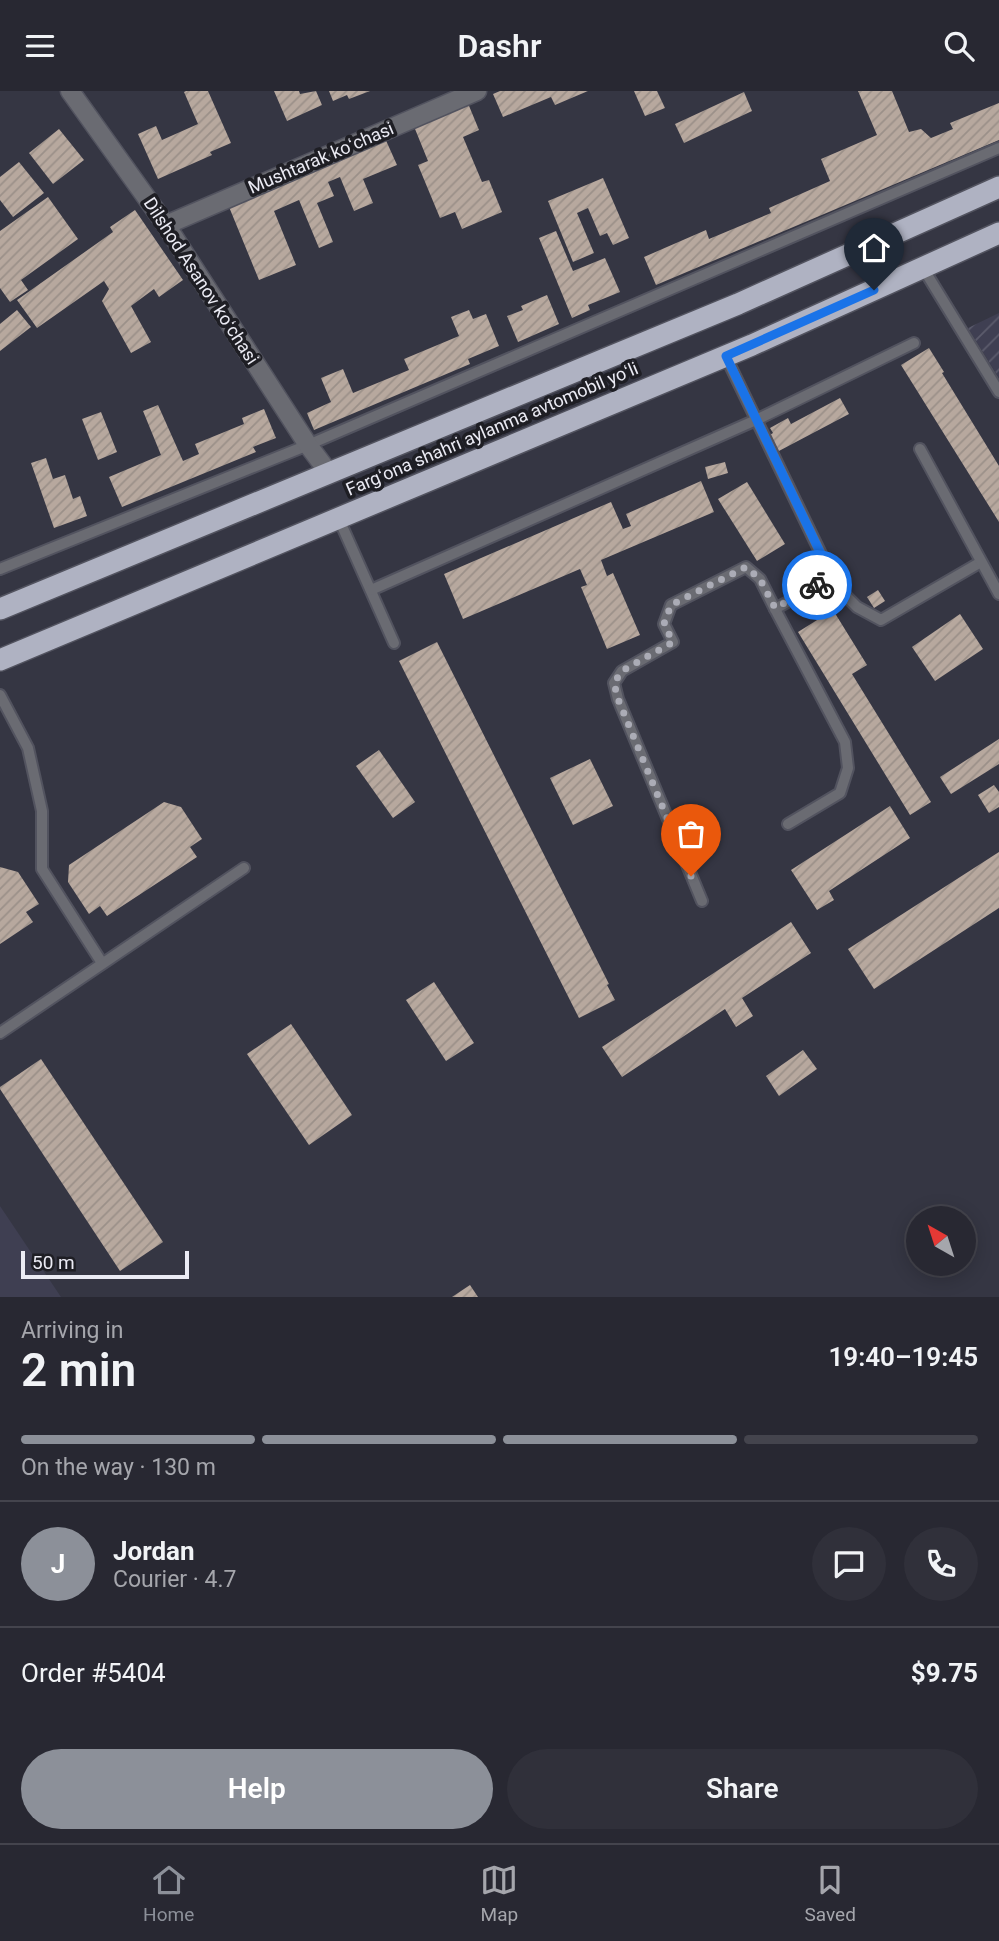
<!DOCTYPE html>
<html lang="en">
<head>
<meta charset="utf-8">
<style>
  :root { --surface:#282832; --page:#30303a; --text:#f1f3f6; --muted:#a5a6ac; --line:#44444d; --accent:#8c9099 }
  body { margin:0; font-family:Roboto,sans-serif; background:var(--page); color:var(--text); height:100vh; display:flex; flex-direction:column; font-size:26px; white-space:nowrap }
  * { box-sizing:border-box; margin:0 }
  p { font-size:23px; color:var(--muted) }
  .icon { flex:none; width:38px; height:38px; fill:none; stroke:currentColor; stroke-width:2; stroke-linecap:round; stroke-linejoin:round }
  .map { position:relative; height:1206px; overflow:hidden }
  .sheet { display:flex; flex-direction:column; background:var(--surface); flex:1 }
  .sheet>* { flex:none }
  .needle { width:46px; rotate:321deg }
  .tools { position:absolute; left:906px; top:1115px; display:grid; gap:14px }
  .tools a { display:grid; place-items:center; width:70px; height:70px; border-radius:50%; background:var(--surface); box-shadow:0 4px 18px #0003,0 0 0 2px var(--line); font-size:35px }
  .scale { position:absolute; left:21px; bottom:18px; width:168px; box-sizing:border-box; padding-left:7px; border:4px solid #ebebf4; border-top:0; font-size:19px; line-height:24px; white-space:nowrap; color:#ebebf4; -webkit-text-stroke:5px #1e1e24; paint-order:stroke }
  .pin { position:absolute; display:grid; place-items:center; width:60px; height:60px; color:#fff; margin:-72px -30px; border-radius:50% 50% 50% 0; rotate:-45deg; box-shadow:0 0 7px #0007 }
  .pin .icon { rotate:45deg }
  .courier { position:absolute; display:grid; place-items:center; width:70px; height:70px; margin:-35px; border:5px solid #1a73e8; border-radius:50%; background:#fff; color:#222; box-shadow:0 2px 9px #0007 }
  .head em { font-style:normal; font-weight:600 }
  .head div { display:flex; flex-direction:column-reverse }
  .head { display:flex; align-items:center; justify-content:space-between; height:119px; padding:0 21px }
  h1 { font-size:46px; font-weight:600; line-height:52px }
  .bar { display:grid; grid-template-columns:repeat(4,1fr); gap:10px 7px; align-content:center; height:84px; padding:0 21px }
  .bar i { height:9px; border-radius:5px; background:var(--line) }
  .bar .active { background:var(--accent) }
  .bar p { grid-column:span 4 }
  .line { display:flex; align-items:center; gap:18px; padding:0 21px; border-top:2px solid var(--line) }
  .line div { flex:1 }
  .round { display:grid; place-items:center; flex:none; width:74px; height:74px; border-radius:37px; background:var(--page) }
  .primary-button { display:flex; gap:14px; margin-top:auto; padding:14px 21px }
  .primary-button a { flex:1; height:80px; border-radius:42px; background:var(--accent); color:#fff; font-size:28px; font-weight:600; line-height:80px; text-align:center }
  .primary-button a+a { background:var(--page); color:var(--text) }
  header { display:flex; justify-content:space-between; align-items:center; height:91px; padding:0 21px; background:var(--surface); font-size:32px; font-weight:600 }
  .menu { display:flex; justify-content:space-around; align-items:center; height:98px; border-top:2px solid var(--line); background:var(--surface); font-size:19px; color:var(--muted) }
  .menu a { display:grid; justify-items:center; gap:4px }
  .menu .active { color:var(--accent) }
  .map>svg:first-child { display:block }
  .built { fill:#3f3f52 }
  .industrial { fill:url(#industrial-furrows) }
  .building { fill:url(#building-hatch) }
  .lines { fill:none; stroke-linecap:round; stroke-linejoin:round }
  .lane-casing { stroke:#52535f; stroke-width:14 }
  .street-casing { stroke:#52535f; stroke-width:21 }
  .highway-casing { stroke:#52535f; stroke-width:24 }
  .lane { stroke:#6a6b72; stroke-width:10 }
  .street { stroke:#6a6b72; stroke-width:18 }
  .highway { stroke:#afb2c2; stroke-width:21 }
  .done { stroke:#abacb6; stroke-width:7; stroke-dasharray:0 12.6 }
  .route { stroke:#1a73e8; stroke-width:9 }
  .labels { text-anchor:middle; stroke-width:7; stroke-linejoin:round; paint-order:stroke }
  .street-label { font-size:18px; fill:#ebebf4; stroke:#1e1e24 }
</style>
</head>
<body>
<header><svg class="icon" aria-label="menu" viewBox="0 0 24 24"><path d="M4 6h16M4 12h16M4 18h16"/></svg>Dashr<svg class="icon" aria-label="search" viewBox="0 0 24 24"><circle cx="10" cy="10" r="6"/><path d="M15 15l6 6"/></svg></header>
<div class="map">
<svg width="999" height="1206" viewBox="0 0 999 1206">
  <defs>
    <pattern id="industrial-furrows" width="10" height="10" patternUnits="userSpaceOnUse" patternTransform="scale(1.75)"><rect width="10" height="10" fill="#3f3f52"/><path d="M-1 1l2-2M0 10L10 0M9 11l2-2" fill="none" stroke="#5b5b6c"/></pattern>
    <pattern id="building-hatch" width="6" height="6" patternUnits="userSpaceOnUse" patternTransform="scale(1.75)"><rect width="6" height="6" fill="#b7a89e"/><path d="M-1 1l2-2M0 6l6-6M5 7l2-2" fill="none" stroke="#9b9089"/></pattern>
  </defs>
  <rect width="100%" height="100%" fill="#353643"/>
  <polygon class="built" points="0,1115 61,1206 0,1206"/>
  <polygon class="industrial" points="999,222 999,287 968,237"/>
  <g class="building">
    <polygon points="186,0 208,0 231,52 210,61 212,64 158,88 138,43 156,35 162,49 198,33 184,1"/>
    <polygon points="274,0 299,0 300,3 316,0 322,14 287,30"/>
    <polygon points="329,0 370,0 349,8 347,4 333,10"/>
    <polygon points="500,0 588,0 555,14 551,6 503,26 493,3"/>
    <polygon points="634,0 657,0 665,17 645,25"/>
    <polygon points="858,0 892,0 909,41 921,38 931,47 953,38 950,32 999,12 999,49 656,194 644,166 706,139 709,148 771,122 769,117 830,90 821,68 877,44"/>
    <polygon points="744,1 752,20 684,52 675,33"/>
    <polygon points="467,10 479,39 463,46 482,91 489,89 502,121 462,138 455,121 440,127 418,74 428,70 413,33"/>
    <polygon points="59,38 84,69 53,93 29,62"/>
    <polygon points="384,45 397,74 363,88 373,112 354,120 340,86 328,91 334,105 317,112 333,151 319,157 299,109 274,120 296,174 259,189 227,111"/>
    <polygon points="19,71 44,102 13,126 0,109 0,86"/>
    <polygon points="603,87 629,147 613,154 607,142 600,145 588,117 577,122 594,162 573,171 548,110"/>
    <polygon points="48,106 78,148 21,189 28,199 10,211 0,197 0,140"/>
    <polygon points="135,119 183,189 159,206 154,198 131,215 151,251 131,262 102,210 109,198 104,190 37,237 17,209 113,141 110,136"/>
    <polygon points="556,140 573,180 605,167 620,201 588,214 590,219 572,227 539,147"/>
    <polygon points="547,204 559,233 518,251 507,225 523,219 521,215"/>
    <polygon points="17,219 31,236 0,260 0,233"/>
    <polygon points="469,219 473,228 486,223 499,255 468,268 470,273 314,339 307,322 331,311 321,287 343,278 353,302 409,279 404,268 459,245 451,226"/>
    <polygon points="929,257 944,281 942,282 999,375 999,431 901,274"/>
    <polygon points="840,307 849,323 777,361 768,345 773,342 770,337 788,327 791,333"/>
    <polygon points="158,314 183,370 199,363 195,353 244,333 242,327 264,318 276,347 253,356 256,361 122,416 109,386 161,364 143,320"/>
    <polygon points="101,321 117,361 98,369 82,328"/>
    <polygon points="46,367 53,388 65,384 73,408 80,405 87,425 54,437 31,372"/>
    <polygon points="725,371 728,382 708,388 705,376"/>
    <polygon points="701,390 714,421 601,469 607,485 613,482 640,544 607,558 581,496 587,494 580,478 463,528 444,483 611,411 623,438 631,435 626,423"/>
    <polygon points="747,391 785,453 757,470 718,408"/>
    <polygon points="878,499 885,510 874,517 867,506"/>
    <polygon points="833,519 867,574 852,583 931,711 910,724 798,541"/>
    <polygon points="960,523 983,558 935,590 912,556"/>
    <polygon points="437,551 609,893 607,894 615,909 579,927 399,570"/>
    <polygon points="999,648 999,673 951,703 940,686"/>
    <polygon points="379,659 415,711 393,727 356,675"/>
    <polygon points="590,668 613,715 573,734 550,687"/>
    <polygon points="994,694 999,701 999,716 989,722 978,704"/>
    <polygon points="164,711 181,716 202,748 190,756 197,766 107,825 100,815 89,823 68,791 69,774"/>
    <polygon points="890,715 910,747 829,800 834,809 817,819 791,779"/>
    <polygon points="999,761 999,817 874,898 848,858"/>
    <polygon points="0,776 18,781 39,813 26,821 33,831 0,853"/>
    <polygon points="791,831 811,862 742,907 753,925 736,936 725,918 622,986 602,956"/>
    <polygon points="434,891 474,952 446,970 406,909"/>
    <polygon points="291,933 352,1024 309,1054 247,963"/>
    <polygon points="803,959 817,978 779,1005 766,985"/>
    <polygon points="41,968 163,1151 120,1180 0,998 0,996"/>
    <polygon points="470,1194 478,1206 452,1206"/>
  </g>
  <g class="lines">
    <g class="lane-casing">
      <g id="lane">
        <polyline points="923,177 999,301"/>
        <polyline points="726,266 837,496 857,516 881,529 981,471"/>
        <polyline points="920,358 999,503"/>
        <polyline points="338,426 394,552"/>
        <polyline points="0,478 308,354 999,57"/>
        <polyline points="371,499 756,329 914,252"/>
        <polyline points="0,604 28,657 42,720 42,778 102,872"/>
        <polyline points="788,733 840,702 848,677 845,651 775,518 832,486"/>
        <polyline points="702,810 618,608 614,592 622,580 673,551 664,533 671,514 746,476 760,488 775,518"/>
        <polyline points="0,942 244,777"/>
      </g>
    </g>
    <g class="street-casing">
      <g id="street">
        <polyline points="70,0 166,134 308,354 329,382"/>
        <polyline points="166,134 477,0"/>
      </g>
    </g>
    <g class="highway-casing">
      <g id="highway">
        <polyline points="0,518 738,213 999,96"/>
        <polyline points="0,569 752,254 999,142"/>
      </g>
    </g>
    <use href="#lane" class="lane"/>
    <use href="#street" class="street"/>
    <use href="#highway" class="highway"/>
  </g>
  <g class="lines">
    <polyline class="done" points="691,785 618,608 614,592 622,580 673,551 664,533 671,514 746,476 760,488 775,517 817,494"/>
    <polyline class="route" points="817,494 832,486 726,265 874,199"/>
  </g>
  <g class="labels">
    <g class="street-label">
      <text transform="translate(321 67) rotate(-23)" y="6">Mushtarak koʻchasi</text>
      <text transform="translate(201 190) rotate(57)" y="6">Dilshod Asanov koʻchasi</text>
      <text transform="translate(492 338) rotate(-23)" y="6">Fargʻona shahri aylanma avtomobil yoʻli</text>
    </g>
  </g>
</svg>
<div class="tools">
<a><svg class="needle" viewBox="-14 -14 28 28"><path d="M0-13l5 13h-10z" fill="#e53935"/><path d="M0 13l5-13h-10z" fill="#a5a6ac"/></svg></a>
</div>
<div class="scale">50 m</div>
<div class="pin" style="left:691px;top:785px;background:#ea580c"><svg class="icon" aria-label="bag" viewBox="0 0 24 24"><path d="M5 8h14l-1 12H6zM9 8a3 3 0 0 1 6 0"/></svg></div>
<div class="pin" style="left:874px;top:199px;background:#1f2937"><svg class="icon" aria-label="home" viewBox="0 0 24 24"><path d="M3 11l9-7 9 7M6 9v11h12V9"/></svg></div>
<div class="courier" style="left:817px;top:494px"><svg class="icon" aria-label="bike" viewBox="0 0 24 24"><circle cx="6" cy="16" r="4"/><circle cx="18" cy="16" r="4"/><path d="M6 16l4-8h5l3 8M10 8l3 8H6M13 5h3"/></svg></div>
</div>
<section class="sheet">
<div class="head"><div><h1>2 min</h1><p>Arriving in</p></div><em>19:40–19:45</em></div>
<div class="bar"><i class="active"></i><i class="active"></i><i class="active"></i><i></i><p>On the way · 130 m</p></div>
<div class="line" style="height:126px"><b class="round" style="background:var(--accent);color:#fff">J</b><div><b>Jordan</b><p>Courier · 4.7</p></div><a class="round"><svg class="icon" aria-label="chat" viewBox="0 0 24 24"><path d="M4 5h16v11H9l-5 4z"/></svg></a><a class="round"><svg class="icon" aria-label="phone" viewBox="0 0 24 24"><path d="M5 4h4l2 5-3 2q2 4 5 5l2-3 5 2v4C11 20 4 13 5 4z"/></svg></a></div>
<div class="line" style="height:91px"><div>Order #5404</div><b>$9.75</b></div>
<div class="primary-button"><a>Help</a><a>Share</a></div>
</section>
<nav class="menu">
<a class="active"><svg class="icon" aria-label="home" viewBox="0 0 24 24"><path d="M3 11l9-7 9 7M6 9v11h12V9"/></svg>Home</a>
<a><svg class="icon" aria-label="map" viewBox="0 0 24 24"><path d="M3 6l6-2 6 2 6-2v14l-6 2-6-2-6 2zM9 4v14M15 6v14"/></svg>Map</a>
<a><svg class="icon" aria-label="saved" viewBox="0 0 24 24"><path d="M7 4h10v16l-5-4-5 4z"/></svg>Saved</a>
</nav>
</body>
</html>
